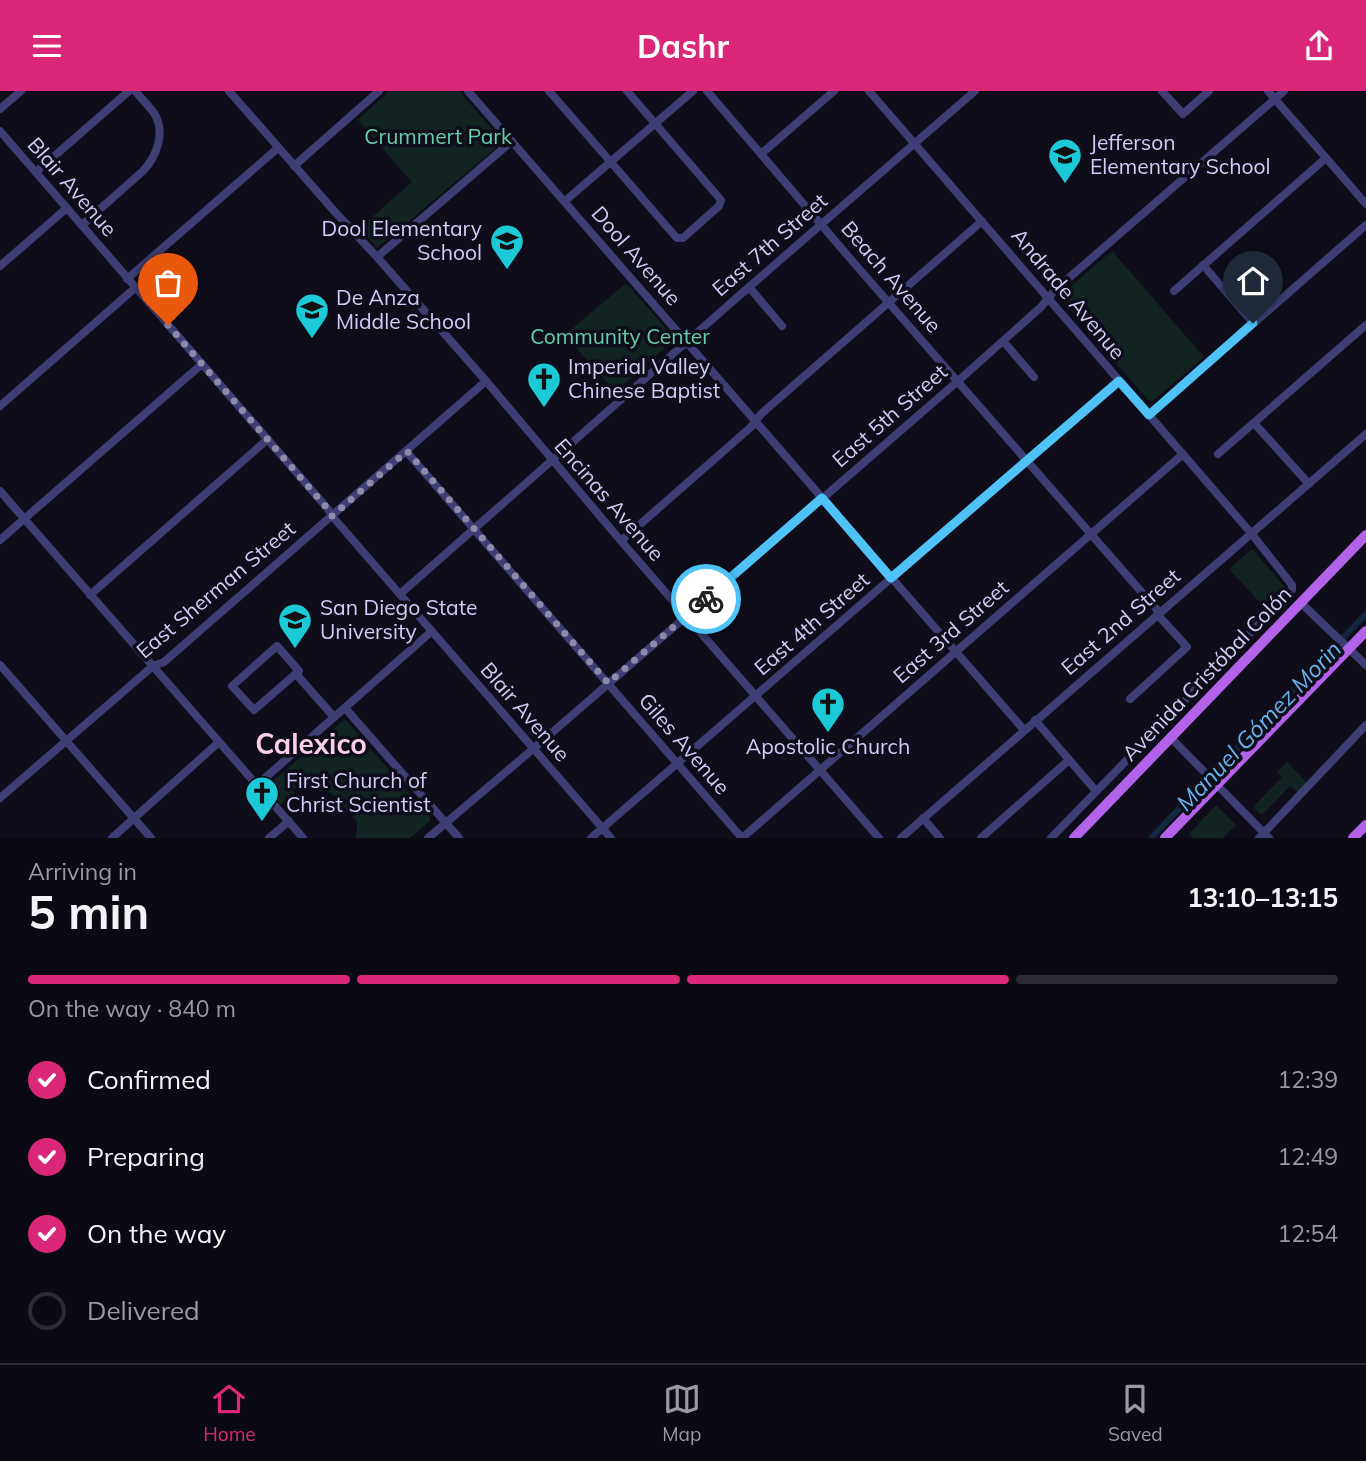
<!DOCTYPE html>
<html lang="en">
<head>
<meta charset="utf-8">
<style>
  :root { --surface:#0b0a14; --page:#14131d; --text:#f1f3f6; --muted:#9a9aa0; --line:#2b2b34; --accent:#db2777 }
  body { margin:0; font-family:Mulish,sans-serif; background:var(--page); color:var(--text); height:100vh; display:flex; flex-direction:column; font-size:26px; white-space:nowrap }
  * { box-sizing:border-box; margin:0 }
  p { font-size:23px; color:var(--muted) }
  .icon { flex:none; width:38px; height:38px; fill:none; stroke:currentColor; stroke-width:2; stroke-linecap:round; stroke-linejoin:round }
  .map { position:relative; height:747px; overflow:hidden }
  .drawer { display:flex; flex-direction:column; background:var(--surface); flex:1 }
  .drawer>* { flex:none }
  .pin { position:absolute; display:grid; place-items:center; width:60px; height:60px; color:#fff; margin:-72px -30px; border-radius:50% 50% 50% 0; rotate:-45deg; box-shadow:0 0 7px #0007 }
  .pin .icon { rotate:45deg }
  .courier { position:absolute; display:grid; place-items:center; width:70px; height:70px; margin:-35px; border:5px solid #4fc3f7; border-radius:50%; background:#fff; color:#222; box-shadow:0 2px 9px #0007 }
  .head em { font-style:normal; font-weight:700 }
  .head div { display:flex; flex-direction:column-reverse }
  .head { display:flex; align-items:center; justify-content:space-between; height:119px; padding:0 28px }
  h1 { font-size:46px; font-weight:700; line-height:52px }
  .bar { display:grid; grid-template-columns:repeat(4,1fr); gap:10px 7px; align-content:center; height:84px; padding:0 28px }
  .bar i { height:9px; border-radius:5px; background:var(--line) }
  .bar .selected { background:var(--accent) }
  .bar p { grid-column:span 4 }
  ol { padding:0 28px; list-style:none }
  li { display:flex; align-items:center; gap:21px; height:77px }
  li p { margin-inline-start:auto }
  li .icon { padding:7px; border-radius:50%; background:var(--accent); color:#fff; stroke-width:4 }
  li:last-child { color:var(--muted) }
  li i { width:38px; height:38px; border:4px solid var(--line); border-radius:50% }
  header { display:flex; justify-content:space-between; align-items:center; height:91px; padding:0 28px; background:var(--accent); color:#fff; font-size:32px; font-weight:700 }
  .tabs { display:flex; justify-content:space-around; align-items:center; height:98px; border-top:2px solid var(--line); background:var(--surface); font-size:19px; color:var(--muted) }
  .tabs a { display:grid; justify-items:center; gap:4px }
  .tabs .selected { color:var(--accent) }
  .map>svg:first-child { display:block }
  .green { fill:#112422 }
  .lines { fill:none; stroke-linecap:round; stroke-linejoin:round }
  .canal { stroke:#13263e; stroke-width:6 }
  .minor { stroke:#3e3e74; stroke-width:8 }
  .major { stroke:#b362ea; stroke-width:10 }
  .done { stroke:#8d8aaa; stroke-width:7; stroke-dasharray:0 12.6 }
  .route { stroke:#4fc3f7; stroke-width:9 }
  .labels { text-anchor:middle; stroke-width:7; stroke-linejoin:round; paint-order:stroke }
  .park-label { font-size:21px; fill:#64ceb0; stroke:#0f0d1a }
  .poi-label { font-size:21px; fill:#d1cdf8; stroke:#0f0d1a; text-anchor:start }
  .street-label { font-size:21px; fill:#d1cdf8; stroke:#0f0d1a }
  .water-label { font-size:23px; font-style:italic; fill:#68b3eb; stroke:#0f0d1a }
  .district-label { font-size:28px; font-weight:bold; fill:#f9cfeb; stroke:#0f0d1a }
</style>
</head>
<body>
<header><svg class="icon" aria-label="menu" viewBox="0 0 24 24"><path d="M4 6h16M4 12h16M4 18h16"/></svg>Dashr<svg class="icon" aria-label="share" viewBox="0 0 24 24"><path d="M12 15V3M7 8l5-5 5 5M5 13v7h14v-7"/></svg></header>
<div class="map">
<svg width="1366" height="747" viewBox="0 0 1366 747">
  <rect width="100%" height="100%" fill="#0f0d1a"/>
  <g class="green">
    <polygon points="389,0 459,0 503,51 377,157 360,137 412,91 358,29"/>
    <polygon points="1112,160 1204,266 1153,310 1148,309 1061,208 1061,204"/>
    <polygon points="626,192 675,248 615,301 565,244"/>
    <polygon points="1252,458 1284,495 1264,516 1229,478"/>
    <polygon points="344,629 347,630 430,727 429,731 410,747 356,747 357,734 356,729 334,705 329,701 293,697 294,704 281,714 267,697 267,695"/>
    <polygon points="1287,671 1308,693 1299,703 1290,695 1262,724 1253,716 1282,686 1277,681"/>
    <polygon points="1216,714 1236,734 1223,747 1193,747 1189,743"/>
  </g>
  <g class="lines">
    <polyline class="canal" points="1151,747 1366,523"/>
    <g class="minor">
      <polyline points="229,0 335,121 377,166 486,290 621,450 879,747"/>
      <polyline points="468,0 1024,639"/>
      <polyline points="549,0 675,145 677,147 683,147 719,115 721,109 627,0"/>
      <polyline points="707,0 854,172 1159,521"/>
      <polyline points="869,0 1251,442 1292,494 1292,499 1051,747"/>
      <polyline points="1162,0 1183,23 1209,0"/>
      <polyline points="1268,0 1366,113"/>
      <polyline points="0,18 21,0"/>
      <polyline points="0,40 328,418 332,425 611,747"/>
      <polyline points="761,63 834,0"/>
      <polyline points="294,75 379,0"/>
      <polyline points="36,81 129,0"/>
      <polyline points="565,110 693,0"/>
      <path d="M82,134l61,-54c14,-15 23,-39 11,-58 -6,-8 -13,-15 -19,-22"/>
      <polyline points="377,166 512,50"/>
      <polyline points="1203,174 1253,232"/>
      <polyline points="0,175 67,117"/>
      <polyline points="127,188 278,57"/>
      <polyline points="749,196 782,235"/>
      <polyline points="1174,200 1326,67"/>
      <polyline points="1003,250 1034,286"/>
      <polyline points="0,315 135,197"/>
      <polyline points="1149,324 1366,134"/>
      <polyline points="1254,332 1309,393"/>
      <polyline points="406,360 742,747"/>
      <polyline points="1218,363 1366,234"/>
      <polyline points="0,400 303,747"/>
      <polyline points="0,449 202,273"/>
      <polyline points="621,450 751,336 761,323 982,130"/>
      <polyline points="400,503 749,196 975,0"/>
      <polyline points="90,504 268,348"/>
      <polyline points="1301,512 1366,574"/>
      <polygon points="277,555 299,580 254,619 232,595"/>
      <polyline points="0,574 151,747"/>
      <polyline points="296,583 334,626"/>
      <polyline points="1130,608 1187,556 1157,523"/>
      <polyline points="345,617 459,747"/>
      <polyline points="1035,629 1096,700"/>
      <polyline points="1172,648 1269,747"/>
      <polyline points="257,694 432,540"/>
      <polyline points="0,707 153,575 164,571 486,290"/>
      <polyline points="923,727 940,747"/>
      <polyline points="112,747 219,651"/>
      <polyline points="269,747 289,730"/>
      <polyline points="428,747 533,658 958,290 1041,216 1055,199 1284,0"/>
      <polyline points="591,747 1119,290"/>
      <polyline points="742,747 1183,363"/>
      <polyline points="901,747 1366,343"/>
      <polyline points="981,747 1069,669"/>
      <polyline points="1259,747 1366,634"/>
    </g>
    <g class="major">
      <polyline points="1074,747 1366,444"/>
      <polyline points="1165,747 1366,540"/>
      <polyline points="1353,747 1366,734"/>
    </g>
  </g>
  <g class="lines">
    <polyline class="done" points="168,234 328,418 332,425 407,360 608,592 706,508"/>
    <polyline class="route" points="706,508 822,407 891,487 1119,290 1149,324 1253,232"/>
  </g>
  <defs>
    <g id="school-pin" transform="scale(1.75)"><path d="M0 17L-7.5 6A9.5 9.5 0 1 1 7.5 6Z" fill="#1cc9d6" stroke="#0f0d1a"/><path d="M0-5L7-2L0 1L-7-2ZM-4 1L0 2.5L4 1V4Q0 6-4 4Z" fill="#111"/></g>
    <g id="church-pin" transform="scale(1.75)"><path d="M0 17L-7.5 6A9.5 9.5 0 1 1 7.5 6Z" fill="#1cc9d6" stroke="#0f0d1a"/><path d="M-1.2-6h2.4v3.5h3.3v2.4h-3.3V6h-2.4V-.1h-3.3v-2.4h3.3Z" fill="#111"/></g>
    <g id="university-pin" transform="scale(1.75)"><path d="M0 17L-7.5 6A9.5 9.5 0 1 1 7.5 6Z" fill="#1cc9d6" stroke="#0f0d1a"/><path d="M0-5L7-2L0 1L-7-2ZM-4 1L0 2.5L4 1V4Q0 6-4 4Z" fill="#111"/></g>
  </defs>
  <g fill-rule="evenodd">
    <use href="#school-pin" x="1065" y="64"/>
    <use href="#school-pin" x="507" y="150"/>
    <use href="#school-pin" x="312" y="219"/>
    <use href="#church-pin" x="544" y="288"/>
    <use href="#university-pin" x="295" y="529"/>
    <use href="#church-pin" x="828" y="613"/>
    <use href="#church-pin" x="262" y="702"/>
  </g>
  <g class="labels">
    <g class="park-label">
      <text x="438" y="53">Crummert Park</text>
      <text x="620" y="253">Community Center</text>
    </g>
    <g class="poi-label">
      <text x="1090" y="59">Jefferson<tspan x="1090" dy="24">Elementary School</tspan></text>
      <text x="482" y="145" text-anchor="end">Dool Elementary<tspan x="482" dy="24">School</tspan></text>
      <text x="336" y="214">De Anza<tspan x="336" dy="24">Middle School</tspan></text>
      <text x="568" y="283">Imperial Valley<tspan x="568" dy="24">Chinese Baptist</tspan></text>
      <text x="320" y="524">San Diego State<tspan x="320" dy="24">University</tspan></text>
      <text x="828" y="663" text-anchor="middle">Apostolic Church</text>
      <text x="286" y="697">First Church of<tspan x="286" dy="24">Christ Scientist</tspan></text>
    </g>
    <g class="street-label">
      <text transform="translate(72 96) rotate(49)" y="7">Blair Avenue</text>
      <text transform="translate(770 154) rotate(-41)" y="7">East 7th Street</text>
      <text transform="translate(636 165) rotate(49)" y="7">Dool Avenue</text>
      <text transform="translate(891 186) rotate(49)" y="7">Beach Avenue</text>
      <text transform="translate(1068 203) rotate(50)" y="7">Andrade Avenue</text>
      <text transform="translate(890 325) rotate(-41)" y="7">East 5th Street</text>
      <text transform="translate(609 409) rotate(49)" y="7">Encinas Avenue</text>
      <text transform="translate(216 499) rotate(-40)" y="7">East Sherman Street</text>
      <text transform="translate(1121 531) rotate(-41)" y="7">East 2nd Street</text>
      <text transform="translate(812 533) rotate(-41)" y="7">East 4th Street</text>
      <text transform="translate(951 541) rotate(-41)" y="7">East 3rd Street</text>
      <text transform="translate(1207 583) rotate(-46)" y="7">Avenida Cristóbal Colón</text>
      <text transform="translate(525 621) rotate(49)" y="7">Blair Avenue</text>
      <text transform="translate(684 653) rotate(49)" y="7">Giles Avenue</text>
    </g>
    <g class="water-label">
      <text transform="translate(1259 635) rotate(-46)" y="8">Manuel Gómez Morin</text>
    </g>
    <g class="district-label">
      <text x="311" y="663">Calexico</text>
    </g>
  </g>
</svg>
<div class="pin" style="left:168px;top:234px;background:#ea580c"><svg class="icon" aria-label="bag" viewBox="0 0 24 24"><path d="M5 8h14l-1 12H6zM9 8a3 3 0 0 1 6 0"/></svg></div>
<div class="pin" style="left:1253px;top:232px;background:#1f2937"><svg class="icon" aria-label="home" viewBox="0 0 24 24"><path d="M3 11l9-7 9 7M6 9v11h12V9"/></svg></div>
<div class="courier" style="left:706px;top:508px"><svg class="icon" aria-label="bike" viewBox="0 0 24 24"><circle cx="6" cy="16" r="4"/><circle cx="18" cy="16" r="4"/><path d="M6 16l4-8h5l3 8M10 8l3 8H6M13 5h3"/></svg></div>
</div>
<section class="drawer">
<div class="head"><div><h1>5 min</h1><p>Arriving in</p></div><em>13:10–13:15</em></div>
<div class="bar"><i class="selected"></i><i class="selected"></i><i class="selected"></i><i></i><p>On the way · 840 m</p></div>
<ol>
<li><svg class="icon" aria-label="check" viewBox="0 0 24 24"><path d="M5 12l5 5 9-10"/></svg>Confirmed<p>12:39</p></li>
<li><svg class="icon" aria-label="check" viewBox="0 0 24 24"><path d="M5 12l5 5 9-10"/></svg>Preparing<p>12:49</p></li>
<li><svg class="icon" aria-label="check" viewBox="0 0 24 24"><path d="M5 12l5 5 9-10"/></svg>On the way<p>12:54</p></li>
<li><i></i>Delivered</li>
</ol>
</section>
<nav class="tabs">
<a class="selected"><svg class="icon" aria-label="home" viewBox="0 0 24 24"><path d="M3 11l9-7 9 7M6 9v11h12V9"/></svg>Home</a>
<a><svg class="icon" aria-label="map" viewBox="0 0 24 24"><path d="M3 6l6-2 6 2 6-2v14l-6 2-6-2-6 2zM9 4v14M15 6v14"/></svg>Map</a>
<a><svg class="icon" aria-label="saved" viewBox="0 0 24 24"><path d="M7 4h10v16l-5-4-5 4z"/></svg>Saved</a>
</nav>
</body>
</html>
